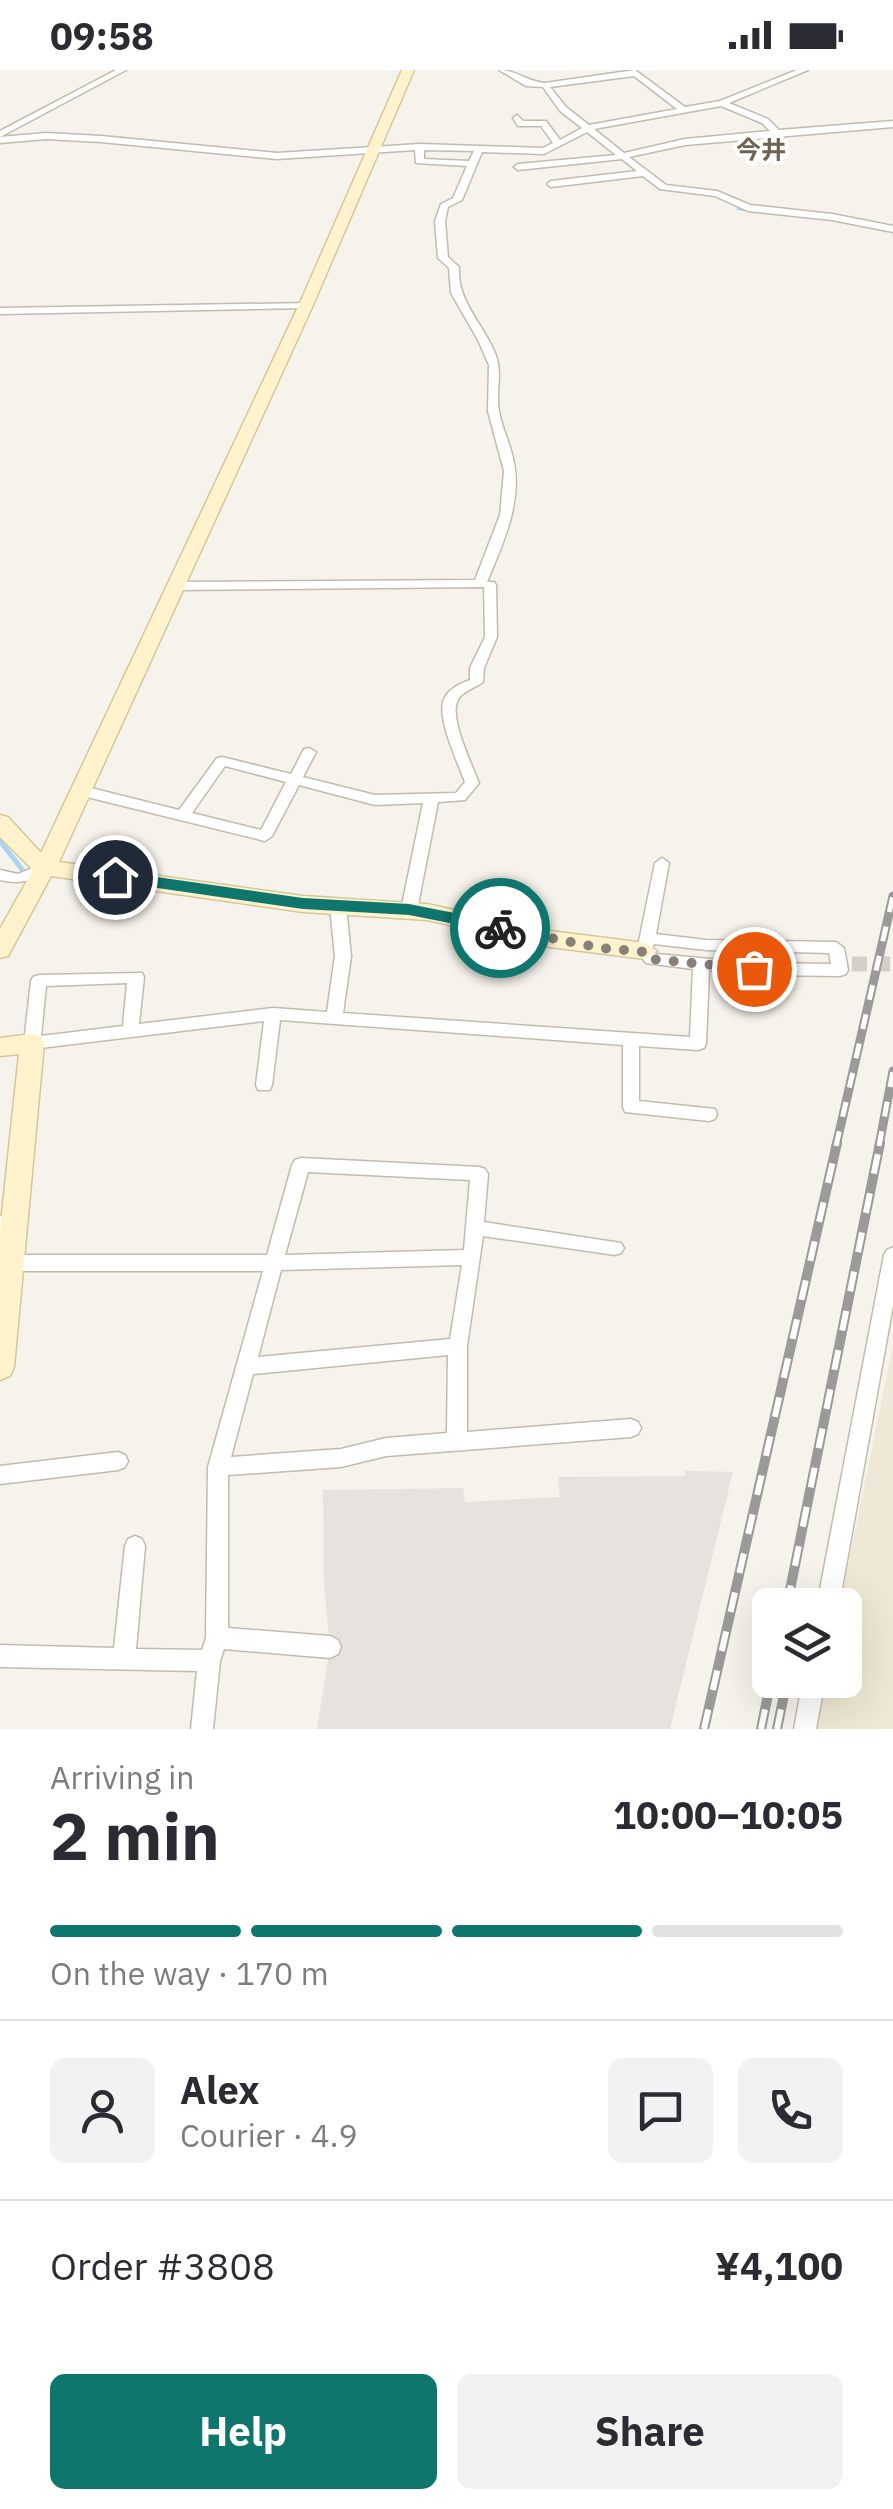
<!DOCTYPE html>
<html lang="en">
<head>
<meta charset="utf-8">
<style>
  :root { --surface:#fff; --page:#f2f2f3; --text:#2b2b33; --muted:#7c7c81; --line:#e1e1e2; --accent:#0f766e }
  body { margin:0; font-family:"IBM Plex Sans","Noto Sans JP",sans-serif; background:var(--page); color:var(--text); height:100vh; display:flex; flex-direction:column; font-size:38px; white-space:nowrap }
  * { box-sizing:border-box; margin:0 }
  p { font-size:32px; color:var(--muted) }
  .icon { flex:none; width:55px; height:55px; fill:none; stroke:currentColor; stroke-width:2; stroke-linecap:round; stroke-linejoin:round }
  .map { position:relative; height:1659px; overflow:hidden }
  .side { display:flex; flex-direction:column; background:var(--surface); flex:1 }
  .side>* { flex:none }
  .buttons { position:absolute; left:752px; top:1518px; display:grid; gap:20px }
  .buttons a { display:grid; place-items:center; width:110px; height:110px; border-radius:15px; background:var(--surface); box-shadow:0 10px 40px #0002; font-size:50px }
  .pin { position:absolute; display:grid; place-items:center; width:85px; height:85px; color:#fff; margin:-42px; border:5px solid #fff; border-radius:50%; box-shadow:0 2px 10px #0007 }
  .courier { position:absolute; display:grid; place-items:center; width:100px; height:100px; margin:-50px; border:8px solid #0f766e; border-radius:50%; background:#fff; color:#222; box-shadow:0 2px 12px #0007 }
  .head em { font-style:normal; font-weight:700 }
  .head div { display:flex; flex-direction:column-reverse }
  .head { display:flex; align-items:center; justify-content:space-between; height:170px; padding:0 50px }
  h1 { font-size:65px; font-weight:700; line-height:75px }
  .bar { display:grid; grid-template-columns:repeat(4,1fr); gap:15px 10px; align-content:center; height:120px; padding:0 50px }
  .bar i { height:12px; border-radius:8px; background:var(--line) }
  .bar .on { background:var(--accent) }
  .bar p { grid-column:span 4 }
  .line { display:flex; align-items:center; gap:25px; padding:0 50px; border-top:2px solid var(--line) }
  .line div { flex:1 }
  .round { display:grid; place-items:center; flex:none; width:105px; height:105px; border-radius:15px; background:var(--page) }
  .cta { display:flex; gap:20px; margin-top:auto; padding:20px 50px }
  .cta a { flex:1; height:115px; border-radius:15px; background:var(--accent); color:#fff; font-size:40px; font-weight:700; line-height:115px; text-align:center }
  .cta a+a { background:var(--page); color:var(--text) }
  .status { display:flex; justify-content:space-between; align-items:center; height:70px; padding:0 50px; background:var(--surface); direction:ltr }
  .status svg { height:28px; fill:currentColor }
  .map>svg:first-child { display:block }
  .industrial { fill:#e6e2dd }
  .education { fill:#efe8d6 }
  .lines { fill:none; stroke-linecap:round; stroke-linejoin:round }
  .stream-far1 { stroke:#a9d4f2; stroke-width:2.5 }
  .stream { stroke:#a9d4f2; stroke-width:5 }
  .street-tunnel { stroke:#d4d0c8; stroke-width:15; stroke-dasharray:15 8; stroke-linecap:butt }
  .street-casing { stroke:#c2bbae; stroke-width:3 }
  .secondary-casing { stroke:#d6c79b; stroke-width:3 }
  .street { fill:#fff; fill-rule:evenodd }
  .secondary { fill:#fff3cd; fill-rule:evenodd }
  .rail-far1-casing { stroke:#9a9a9a; stroke-width:9 }
  .rail-casing { stroke:#9a9a9a; stroke-width:10 }
  .rail-far1 { stroke:#fff; stroke-width:5; stroke-dasharray:15; stroke-linecap:butt }
  .rail { stroke:#fff; stroke-width:6; stroke-dasharray:20; stroke-linecap:butt }
  .route { fill:#0f766e }
  .done { stroke:#878178; stroke-width:10; stroke-dasharray:0 18 }
  .labels { text-anchor:middle; stroke-width:8; stroke-linejoin:round; paint-order:stroke }
  .far-neighbourhood-label { font-size:25px; font-weight:bold; fill:#6e6250; stroke:#fff }
</style>
</head>
<body>
<div class="status"><b>09:58</b><svg viewBox="0 0 49 12"><path d="M0 12V9h3v3zM5 12V6h3v6zM10 12V3h3v9zM15 12V0h3v12zM26 1h20v11H26zM47 4h2v5h-2z"/></svg></div>
<div class="map">
<svg width="893" height="1659" viewBox="0 0 893 1659">
  <rect width="100%" height="100%" fill="#f6f3ec"/>
  <polygon class="industrial" points="685,1401 733,1402 670,1659 317,1659 330,1577 324,1515 323,1420 463,1418 465,1432 560,1427 558,1407 685,1406"/>
  <polygon class="education" points="893,1275 893,1659 817,1659 826,1610 845,1610 845,1535 840,1535"/>
  <g class="lines">
    <polyline class="stream-far1" points="738,139 785,145"/>
    <polyline class="stream" points="0,771 24,802"/>
    <polyline class="street-tunnel" points="829,894 893,894"/>
    <g class="street-casing">
      <g id="street">
        <polygon points="116,0 126,0 0,67 0,61"/>
        <path d="M499,0c18,0 26,11 46,13l90,-13 50,37 35,-6 77,-31h11l-79,33 39,16 11,11 114,-9v6l-208,18 -56,12 37,28 51,6 33,14 82,9 61,12v6l-61,-12 -84,-9 -33,-15 -55,-7 -17,-13 -92,11 -4,-3 4,-3 86,-10 -15,-12 -104,11 -4,-3 4,-3 98,-9 -29,-23 -43,22 -62,-2 -20,48 -14,7 -3,14 3,36 11,10c-2,34 22,54 35,84 10,21 1,39 5,60 3,18 12,34 15,52 8,41 -12,83 -27,119h7l2,3 1,52 -13,31 -1,14c-8,6 -23,10 -26,20 -7,18 15,63 22,81l-14,17 -27,2 -21,108 -8,5 -8,-5 22,-107 -48,2 -76,-20 -27,51 -7,5 -182,-45 -7,-5 7,-5 96,24 38,-52 5,-1 69,17 13,-25 5,-1 7,4 -13,25 72,18 81,-2 9,-11c-7,-19 -29,-65 -21,-83 5,-11 16,-15 26,-19v-12l15,-31 -1,-50 -307,3 -6,-4 6,-4 298,-2 25,-65 4,-44 -16,-60 1,-46 -11,-25 -27,-47 -2,-25 -11,-10 -3,-37 6,-17 12,-6 14,-32 -51,-3 -1,-13 -138,9 -176,-17 -55,-3 -46,4v-6l46,-4 55,3 176,17 143,-9 123,4 10,-5 -12,-17h-23l-5,-8 4,-3 6,6h23l14,19 22,-12 -22,-17 -17,-24 -17,-1zM634,6l43,33 -88,16 -23,-18 -16,-20zM721,36l41,17 8,8 -85,8 -61,14 -30,-24zM424,80l50,1 -5,10 -45,-2zM225,696l61,16 -25,48 -69,-17z"/>
        <polygon points="310,233 310,237 306,238 0,244 0,238"/>
        <path d="M662,788l7,5 -13,71 50,6 130,2 8,6 4,22 -2,4 -6,2 -86,-1 -45,-5 -3,74 -2,4 -6,2 -59,-4v55l76,8 2,5 -2,5 -6,2 -84,-9 -2,-5v-62l-343,-25 -8,65 -2,5h-12l-2,-5 8,-64 -232,28 -6,-2 -2,-4 7,-62 2,-4 6,-2 103,-2 2,4 -5,47 134,-16 54,4 8,-56 -5,-49 8,-5 8,5 5,49 -8,57 347,24 3,-68 -47,-6 -9,-12 18,-88zM654,874l52,6 123,3 2,11 -77,-1 -98,-9 -4,-5zM127,913l-4,43 -82,10 5,-50z"/>
        <path d="M45,793l5,1 2,4 -2,4c-21,8 -27,13 -50,8v-10l18,4z"/>
        <path d="M301,1088l178,9 6,2 3,5 -4,48 137,21 3,5 -3,5 -6,2 -132,-19 -16,110v86l164,-13 7,3 3,6 -3,6 -7,3 -245,19 -45,11 -113,8v153l102,8 8,4 3,7 -3,7 -8,4 -106,-9 -4,12 -7,68h-22l6,-58 -197,-4v-22l114,3 11,-102 3,-7 7,-3 7,3 3,7 -9,103 66,1 4,-12 2,-171 55,-196h-253l-6,-3 -4,-9v-43l6,2 11,37h250l25,-90 3,-5zM308,1102l162,8 -6,70 -179,5zM462,1195l-12,74 -192,18 23,-87zM448,1285l-1,78 -61,5 -45,11 -110,8 22,-83z"/>
        <polygon points="893,1177 893,1235 839,1535 817,1535 884,1185 887,1180"/>
        <polygon points="118,1382 125,1385 128,1391 125,1397 118,1400 0,1414 0,1396"/>
        <polygon points="803,1610 825,1610 816,1659 794,1659"/>
      </g>
    </g>
    <g class="secondary-casing">
      <g id="secondary">
        <polygon points="402,0 414,0 313,235 59,792 303,826 427,834 550,861 645,873 657,881 645,889 550,877 427,850 303,842 51,806 8,886 0,888 0,859 33,800 0,767 0,745 8,747 41,783 299,235"/>
        <polygon points="32,964 41,967 44,973 14,1297 10,1306 0,1310 0,1162 19,984 0,986 0,968"/>
      </g>
    </g>
    <use href="#street" class="street"/>
    <use href="#secondary" class="secondary"/>
    <g class="rail-far1-casing">
      <g id="rail-far1">
        <polyline points="836,1076 893,826"/>
        <polyline points="879,1076 893,1001"/>
      </g>
    </g>
    <g class="rail-casing">
      <g id="rail">
        <polyline points="787,1535 880,1073"/>
        <polyline points="704,1659 837,1073"/>
        <polyline points="761,1659 771,1610"/>
        <polyline points="777,1659 787,1610"/>
      </g>
    </g>
    <use href="#rail-far1" class="rail-far1"/>
    <use href="#rail" class="rail"/>
  </g>
  <polygon class="route" points="115,801 303,828 409,834 500,852 509,858 500,863 409,845 303,839 109,811 107,807"/>
  <g class="lines">
    <polyline class="done" points="500,858 601,878 646,882 650,889 754,899"/>
  </g>
  <g class="labels">
    <g class="far-neighbourhood-label">
      <text x="761" y="89">今井</text>
    </g>
  </g>
</svg>
<div class="buttons">
<a><svg class="icon" aria-label="layers" viewBox="0 0 24 24"><path d="M12 4l9 5-9 5-9-5zM3 14l9 5 9-5"/></svg></a>
</div>
<div class="pin" style="left:754px;top:899px;background:#ea580c"><svg class="icon" aria-label="bag" viewBox="0 0 24 24"><path d="M5 8h14l-1 12H6zM9 8a3 3 0 0 1 6 0"/></svg></div>
<div class="pin" style="left:115px;top:807px;background:#1f2937"><svg class="icon" aria-label="home" viewBox="0 0 24 24"><path d="M3 11l9-7 9 7M6 9v11h12V9"/></svg></div>
<div class="courier" style="left:500px;top:858px"><svg class="icon" aria-label="bike" viewBox="0 0 24 24"><circle cx="6" cy="16" r="4"/><circle cx="18" cy="16" r="4"/><path d="M6 16l4-8h5l3 8M10 8l3 8H6M13 5h3"/></svg></div>
</div>
<section class="side">
<div class="head"><div><h1>2 min</h1><p>Arriving in</p></div><em>10:00–10:05</em></div>
<div class="bar"><i class="on"></i><i class="on"></i><i class="on"></i><i></i><p>On the way · 170 m</p></div>
<div class="line" style="height:180px"><a class="round"><svg class="icon" aria-label="person" viewBox="0 0 24 24"><circle cx="12" cy="8" r="4"/><path d="M4 21q1-7 8-7t8 7"/></svg></a><div><b>Alex</b><p>Courier · 4.9</p></div><a class="round"><svg class="icon" aria-label="chat" viewBox="0 0 24 24"><path d="M4 5h16v11H9l-5 4z"/></svg></a><a class="round"><svg class="icon" aria-label="phone" viewBox="0 0 24 24"><path d="M5 4h4l2 5-3 2q2 4 5 5l2-3 5 2v4C11 20 4 13 5 4z"/></svg></a></div>
<div class="line" style="height:130px"><div>Order #3808</div><b>¥4,100</b></div>
<div class="cta"><a>Help</a><a>Share</a></div>
</section>
</body>
</html>
